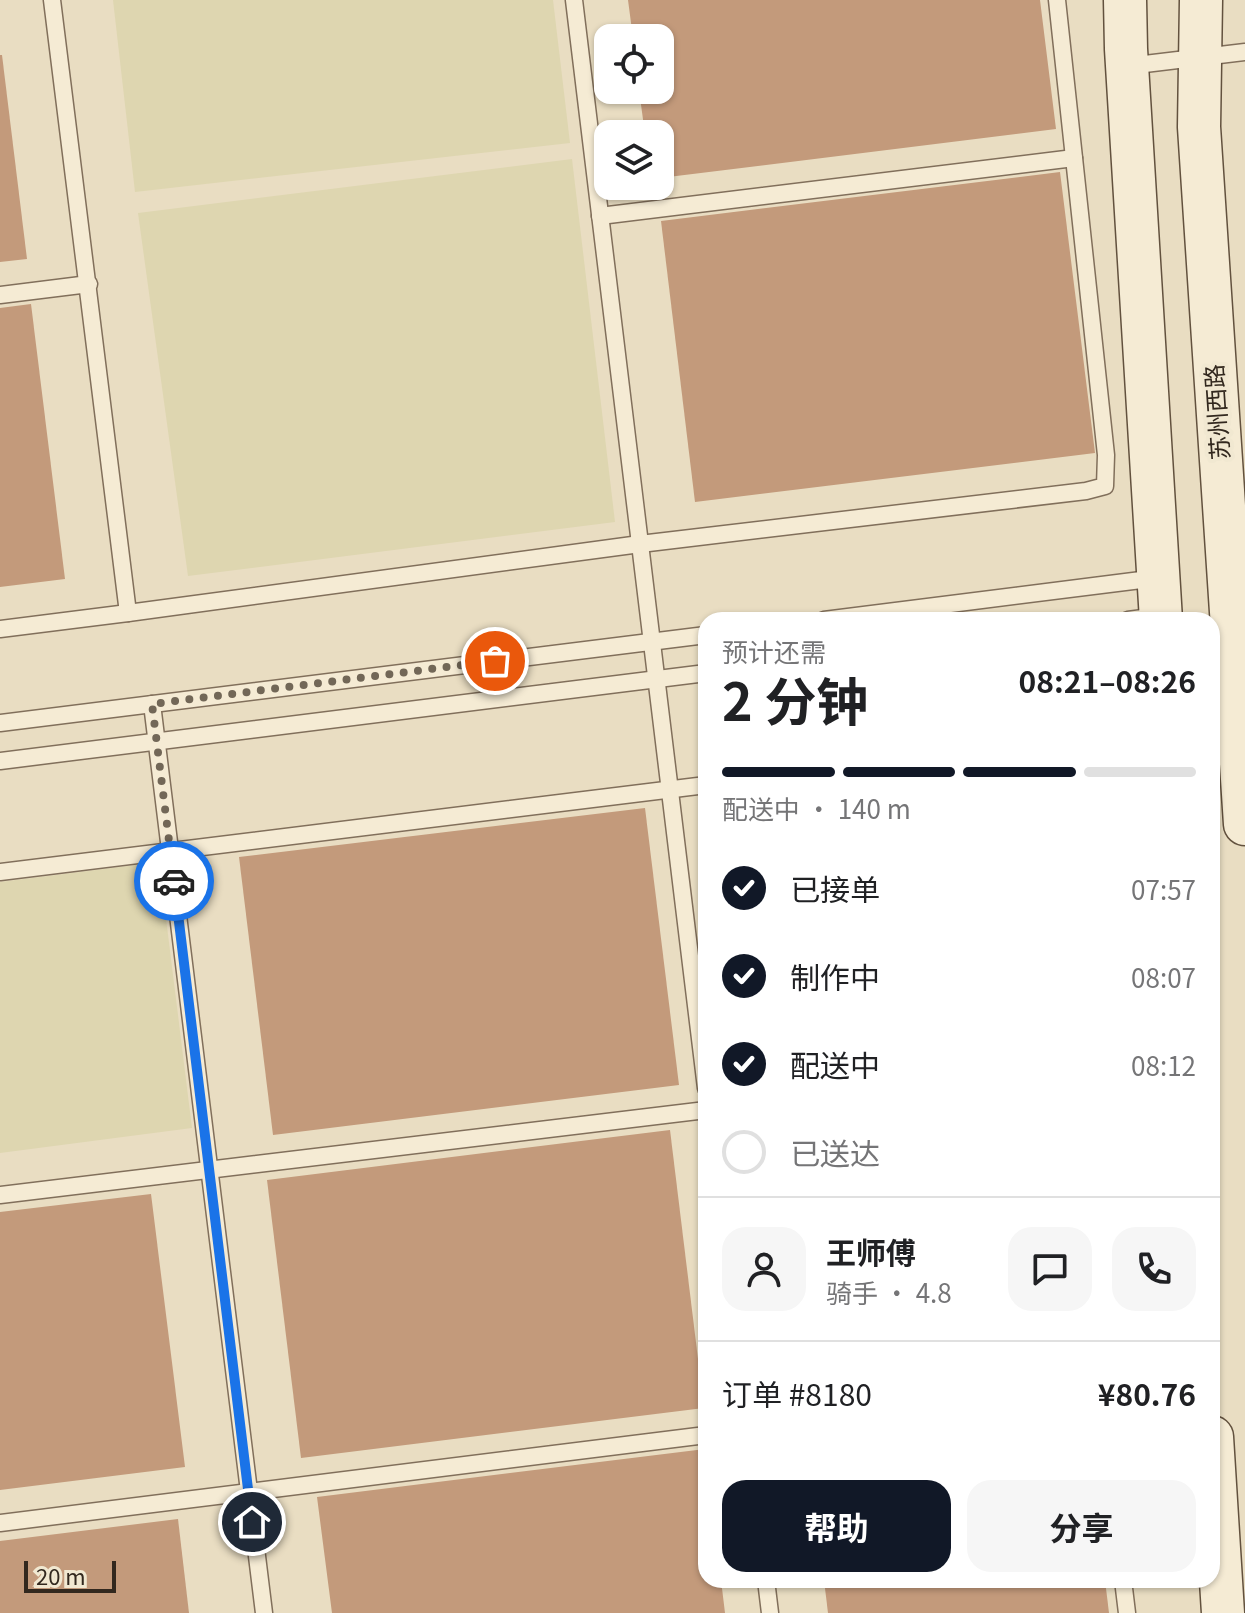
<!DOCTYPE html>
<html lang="zh">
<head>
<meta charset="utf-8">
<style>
  :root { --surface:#fff; --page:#f6f6f6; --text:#202124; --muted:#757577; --line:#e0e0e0; --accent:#111827 }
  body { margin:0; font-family:Georgia,"Noto Sans SC",serif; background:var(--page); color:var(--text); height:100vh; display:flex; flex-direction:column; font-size:30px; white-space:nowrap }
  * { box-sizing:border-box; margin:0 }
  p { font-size:26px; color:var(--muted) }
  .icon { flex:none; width:44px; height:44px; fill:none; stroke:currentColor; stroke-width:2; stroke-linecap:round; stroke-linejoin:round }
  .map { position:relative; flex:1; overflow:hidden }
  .side { position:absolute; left:698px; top:612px; width:522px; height:976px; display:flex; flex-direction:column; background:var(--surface); border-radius:24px; box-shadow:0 2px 6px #0004 }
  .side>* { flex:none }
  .controls { position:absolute; left:594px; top:24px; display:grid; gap:16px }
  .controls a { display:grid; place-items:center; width:80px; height:80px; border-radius:16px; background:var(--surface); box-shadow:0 2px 6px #0004; font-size:40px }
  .scale { position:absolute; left:24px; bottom:20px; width:92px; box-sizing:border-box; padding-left:8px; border:4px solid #32281e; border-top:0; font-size:22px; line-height:28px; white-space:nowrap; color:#32281e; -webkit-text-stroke:6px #f1e8d1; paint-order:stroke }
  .pin { position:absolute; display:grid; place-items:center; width:68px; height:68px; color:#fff; margin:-34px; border:4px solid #fff; border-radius:50%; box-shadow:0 2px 8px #0007 }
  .courier { position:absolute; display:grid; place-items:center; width:80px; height:80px; margin:-40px; border:6px solid #1a73e8; border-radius:50%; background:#fff; color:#222; box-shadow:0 2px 10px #0007 }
  .summary em { font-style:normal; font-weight:700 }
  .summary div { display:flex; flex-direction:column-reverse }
  .summary { display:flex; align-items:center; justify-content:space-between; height:136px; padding:0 24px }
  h1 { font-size:52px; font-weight:700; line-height:60px }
  .bar { display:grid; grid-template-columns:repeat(4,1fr); gap:12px 8px; align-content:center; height:96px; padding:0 24px }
  .bar i { height:10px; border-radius:6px; background:var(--line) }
  .bar .selected { background:var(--accent) }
  .bar p { grid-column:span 4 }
  .line { display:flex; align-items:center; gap:20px; padding:0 24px; border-top:2px solid var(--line) }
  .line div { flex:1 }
  .round { display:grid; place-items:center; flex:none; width:84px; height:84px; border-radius:24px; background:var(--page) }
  ol { padding:0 24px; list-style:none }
  li { display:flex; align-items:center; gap:24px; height:88px }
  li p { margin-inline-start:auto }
  li .icon { padding:8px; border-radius:50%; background:var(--accent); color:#fff; stroke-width:4 }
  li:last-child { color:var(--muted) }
  li i { width:44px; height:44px; border:4px solid var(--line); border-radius:50% }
  .cta { display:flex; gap:16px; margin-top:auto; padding:16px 24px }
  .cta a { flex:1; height:92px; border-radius:24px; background:var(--accent); color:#fff; font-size:32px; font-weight:700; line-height:92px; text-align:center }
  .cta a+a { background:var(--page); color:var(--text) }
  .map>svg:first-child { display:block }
  .farmland { fill:#ded6b0 }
  .building { fill:#c39a7b }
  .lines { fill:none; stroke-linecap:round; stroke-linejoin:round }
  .service-casing { stroke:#816f5b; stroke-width:19 }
  .secondary-casing { stroke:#62513e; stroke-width:45 }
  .service { stroke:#f5ebd4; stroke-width:16 }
  .secondary { stroke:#f5ebd4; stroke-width:42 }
  .done { stroke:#726757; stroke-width:8; stroke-dasharray:0 14.4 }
  .route { stroke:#1a73e8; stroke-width:10 }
  .labels { text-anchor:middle; stroke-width:8; stroke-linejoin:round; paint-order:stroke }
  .street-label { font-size:24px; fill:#32281e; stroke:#f1e8d1 }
</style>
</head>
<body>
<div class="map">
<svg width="1245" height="1613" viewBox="0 0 1245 1613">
  <rect width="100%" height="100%" fill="#e9ddc2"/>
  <g class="farmland">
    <polygon points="113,0 553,0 570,143 135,192"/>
    <polygon points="572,159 615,522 188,576 138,213"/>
    <polygon points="159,862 192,1128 0,1153 0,882"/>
  </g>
  <g class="building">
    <polygon points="628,0 1040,0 1056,129 660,178 660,134 645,134 639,90 660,90 660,38 633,38"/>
    <polygon points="0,55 2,55 27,259 0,262"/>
    <polygon points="1060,172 1095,453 695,502 661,221"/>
    <polygon points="31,304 65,579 0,587 0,308"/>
    <polygon points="645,808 679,1085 273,1135 239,857"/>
    <polygon points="670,1130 704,1408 301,1458 267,1180"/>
    <polygon points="151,1194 185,1467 0,1490 0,1212"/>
    <polygon points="705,1449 706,1580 721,1580 725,1613 332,1613 317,1497"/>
    <polygon points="178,1519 189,1613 0,1613 0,1541"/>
    <polygon points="824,1580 1105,1580 1109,1613 828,1613"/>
  </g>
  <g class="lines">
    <g class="service-casing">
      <g id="service">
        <polyline points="574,0 706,1088"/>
        <polyline points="1128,66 1245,52"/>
        <polyline points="600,216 1074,158"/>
        <polyline points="0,295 89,284"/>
        <polyline points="128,613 640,544 1086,491 1105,486 1106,455 1057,0"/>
        <polyline points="824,620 1157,578"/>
        <polyline points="1128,620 1158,616"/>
        <polyline points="0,629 128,613 52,0"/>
        <polyline points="152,704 264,1613"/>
        <polyline points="0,723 706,635"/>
        <polyline points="0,761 706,673"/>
        <polyline points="0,872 706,785"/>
        <polyline points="0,1195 706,1110"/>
        <polyline points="0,1523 706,1435"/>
        <polyline points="766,1580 770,1613"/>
        <polyline points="1123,1580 1127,1613"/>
      </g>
    </g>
    <g class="secondary-casing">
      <g id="secondary">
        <polyline points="1125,0 1126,49 1161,620"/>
        <polyline points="1201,0 1199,127 1245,824"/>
        <polyline points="1212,1437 1223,1613"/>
      </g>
    </g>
    <use href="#service" class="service"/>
    <use href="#secondary" class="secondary"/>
  </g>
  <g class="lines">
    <polyline class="done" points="174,881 152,704 495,661"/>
    <polyline class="route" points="174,881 252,1522"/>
  </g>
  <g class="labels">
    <g class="street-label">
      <text transform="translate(1218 412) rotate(-94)" y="8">苏州西路</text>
    </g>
  </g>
</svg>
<div class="controls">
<a><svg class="icon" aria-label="locate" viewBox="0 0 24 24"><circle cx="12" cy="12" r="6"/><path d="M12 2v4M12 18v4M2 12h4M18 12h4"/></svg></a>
<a><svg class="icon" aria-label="layers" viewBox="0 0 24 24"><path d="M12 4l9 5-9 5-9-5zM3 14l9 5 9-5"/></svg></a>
</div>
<div class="scale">20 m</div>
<div class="pin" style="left:495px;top:661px;background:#ea580c"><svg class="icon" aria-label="bag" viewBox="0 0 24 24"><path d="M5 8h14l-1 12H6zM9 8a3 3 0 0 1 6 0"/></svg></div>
<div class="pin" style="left:252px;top:1522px;background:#1f2937"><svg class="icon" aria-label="home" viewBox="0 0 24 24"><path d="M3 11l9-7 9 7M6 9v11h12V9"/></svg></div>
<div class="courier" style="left:174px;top:881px"><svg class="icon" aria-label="car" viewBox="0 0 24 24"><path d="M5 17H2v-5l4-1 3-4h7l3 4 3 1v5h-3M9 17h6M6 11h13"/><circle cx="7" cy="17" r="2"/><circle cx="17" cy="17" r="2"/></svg></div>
<section class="side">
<div class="summary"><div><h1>2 分钟</h1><p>预计还需</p></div><em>08:21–08:26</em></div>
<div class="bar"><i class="selected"></i><i class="selected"></i><i class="selected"></i><i></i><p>配送中 · 140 m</p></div>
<ol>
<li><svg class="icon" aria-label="check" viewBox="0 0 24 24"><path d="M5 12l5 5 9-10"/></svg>已接单<p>07:57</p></li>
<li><svg class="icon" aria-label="check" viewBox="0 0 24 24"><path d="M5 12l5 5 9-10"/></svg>制作中<p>08:07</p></li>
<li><svg class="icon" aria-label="check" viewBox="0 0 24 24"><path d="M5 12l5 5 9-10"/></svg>配送中<p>08:12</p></li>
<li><i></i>已送达</li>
</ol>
<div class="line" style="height:144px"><a class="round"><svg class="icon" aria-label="person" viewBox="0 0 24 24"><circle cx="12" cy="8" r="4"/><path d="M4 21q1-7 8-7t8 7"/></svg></a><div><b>王师傅</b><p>骑手 · 4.8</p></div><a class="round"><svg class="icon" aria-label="chat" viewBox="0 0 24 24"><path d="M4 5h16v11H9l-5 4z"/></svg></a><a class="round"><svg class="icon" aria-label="phone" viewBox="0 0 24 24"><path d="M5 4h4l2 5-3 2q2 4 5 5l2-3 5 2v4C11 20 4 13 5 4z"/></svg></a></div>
<div class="line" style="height:104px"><div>订单 #8180</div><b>¥80.76</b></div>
<div class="cta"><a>帮助</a><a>分享</a></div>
</section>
</div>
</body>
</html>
